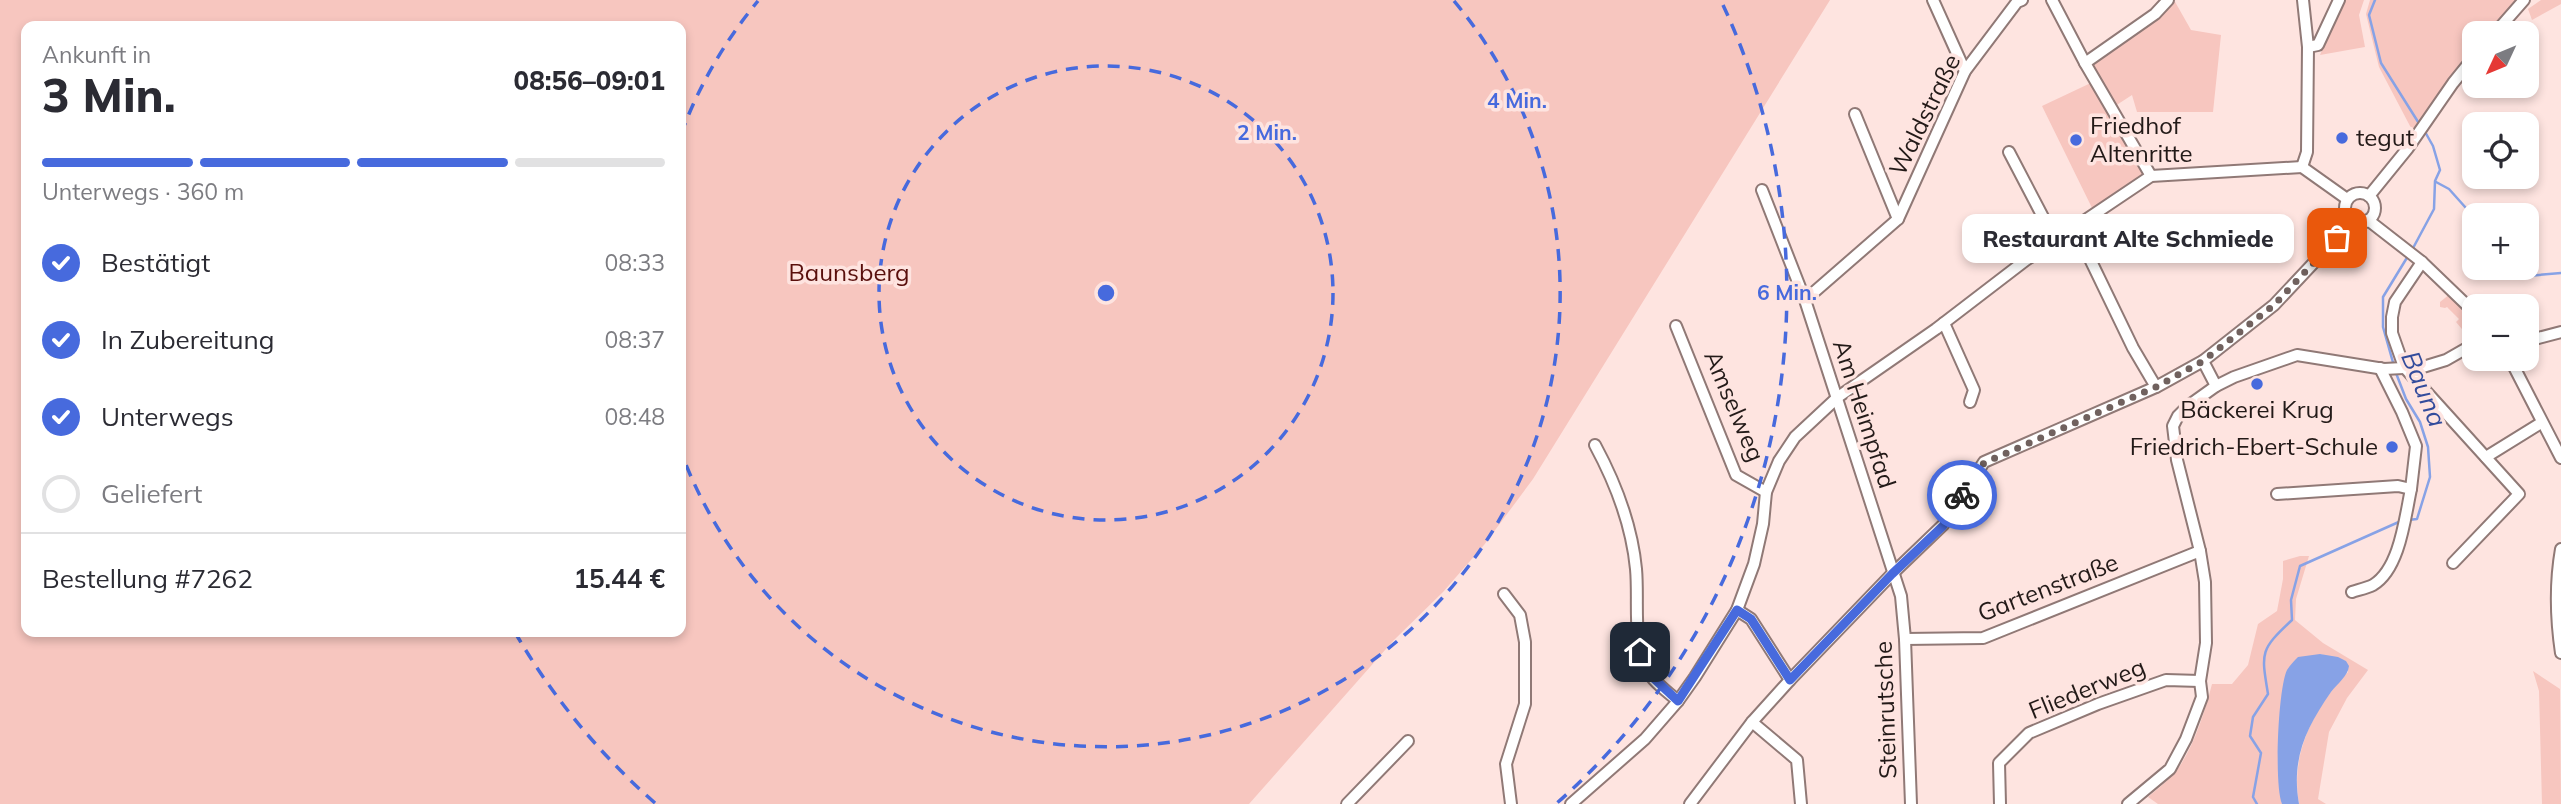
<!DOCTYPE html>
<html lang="de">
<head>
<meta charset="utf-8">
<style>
  :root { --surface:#fff; --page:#f2f2f3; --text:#2b2b33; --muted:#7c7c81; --line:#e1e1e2; --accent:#476add }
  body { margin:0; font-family:Mulish,sans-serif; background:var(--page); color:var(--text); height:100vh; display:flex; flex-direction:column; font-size:26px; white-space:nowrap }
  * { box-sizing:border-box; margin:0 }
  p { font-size:23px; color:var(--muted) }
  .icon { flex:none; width:38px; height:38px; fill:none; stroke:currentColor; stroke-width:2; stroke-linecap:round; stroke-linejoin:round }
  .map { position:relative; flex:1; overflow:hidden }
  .panel { position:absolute; left:21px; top:21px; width:665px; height:616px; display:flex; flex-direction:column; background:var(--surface); border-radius:14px; box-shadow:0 4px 10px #0003 }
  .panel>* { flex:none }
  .needle { width:46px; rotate:226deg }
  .tools { position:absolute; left:2462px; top:21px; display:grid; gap:14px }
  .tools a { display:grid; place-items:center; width:77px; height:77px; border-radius:14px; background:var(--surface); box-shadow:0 4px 10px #0003; font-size:35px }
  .pin { position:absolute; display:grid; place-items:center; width:60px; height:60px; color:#fff; margin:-30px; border-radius:14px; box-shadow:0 4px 10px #0006 }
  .courier { position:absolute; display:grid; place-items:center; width:70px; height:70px; margin:-35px; border:5px solid #476add; border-radius:50%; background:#fff; color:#222; box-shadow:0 2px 9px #0007 }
  .bubble { position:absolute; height:49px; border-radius:14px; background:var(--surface); box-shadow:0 4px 10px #0003; font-size:23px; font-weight:800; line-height:49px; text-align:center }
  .headline em { font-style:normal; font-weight:800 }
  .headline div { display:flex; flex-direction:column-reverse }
  .headline { display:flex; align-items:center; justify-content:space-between; height:119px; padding:0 21px }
  h1 { font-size:46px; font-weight:800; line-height:52px }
  .bar { display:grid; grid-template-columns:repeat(4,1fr); gap:10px 7px; align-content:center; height:84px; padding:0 21px }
  .bar i { height:9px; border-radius:5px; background:var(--line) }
  .bar .selected { background:var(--accent) }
  .bar p { grid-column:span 4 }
  .line { display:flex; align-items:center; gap:18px; padding:0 21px; border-top:2px solid var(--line) }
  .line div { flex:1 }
  ol { padding:0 21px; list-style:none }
  li { display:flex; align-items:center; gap:21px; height:77px }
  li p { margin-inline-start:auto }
  li .icon { padding:7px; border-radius:50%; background:var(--accent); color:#fff; stroke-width:4 }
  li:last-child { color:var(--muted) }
  li i { width:38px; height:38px; border:4px solid var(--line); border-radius:50% }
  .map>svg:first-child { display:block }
  .green { fill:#f7c6bf; fill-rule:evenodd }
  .water { fill:#87a2e6 }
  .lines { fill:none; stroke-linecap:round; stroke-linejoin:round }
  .stream { stroke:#87a2e6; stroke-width:2.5 }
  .street-casing { stroke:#907976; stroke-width:14 }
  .street { stroke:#fff; stroke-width:10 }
  .done { stroke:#70615e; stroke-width:7; stroke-dasharray:0 12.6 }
  .route { stroke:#476add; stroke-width:9 }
  .ring { fill:none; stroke:#476add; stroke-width:3.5; stroke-dasharray:12 9 }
  .poi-dot { fill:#476add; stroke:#fee4e0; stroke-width:2.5 }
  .labels { text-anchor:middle; stroke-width:7; stroke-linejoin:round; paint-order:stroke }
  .street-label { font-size:24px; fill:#231a18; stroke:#fee4e0 }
  .poi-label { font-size:24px; fill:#231a18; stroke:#fee4e0; text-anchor:start }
  .park-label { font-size:24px; fill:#590f0c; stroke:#fee4e0 }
  .water-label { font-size:26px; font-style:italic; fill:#334c9c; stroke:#fee4e0 }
  .centre { fill:#476add; stroke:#fee4e0; stroke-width:3.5 }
  .ring-label { font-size:21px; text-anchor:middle; font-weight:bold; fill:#476add; stroke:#fee4e0; stroke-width:7; stroke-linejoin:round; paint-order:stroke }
</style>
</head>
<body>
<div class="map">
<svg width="2561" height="804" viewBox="0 0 2561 804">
  <rect width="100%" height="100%" fill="#fee4e0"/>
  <g class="green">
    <path d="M0,0h1830l-297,479 -49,66 -41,47 -50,49 -144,163h-1249zM26,26h655v606h-655z"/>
    <polygon points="2168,0 2174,0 2191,30 2221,35 2213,112 2137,112 2132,95 2112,108 2151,176 2095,214 2042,106 2095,81 2085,63"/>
    <polygon points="2344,0 2364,0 2359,15 2365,47 2320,55"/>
    <polygon points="2370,0 2524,0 2495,33 2474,33 2474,57 2414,140 2410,126 2379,67 2366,14"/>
    <polygon points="2541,0 2561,0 2561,4 2532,20 2528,9"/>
    <polygon points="2450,294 2474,320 2474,339 2472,341 2456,322 2459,319 2447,307 2445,308 2440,307 2440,302"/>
    <path d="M2300,556h9l-13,43 -1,21 28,23 45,27 -21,28 -18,34 -11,67 8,5h-27c-9,-51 15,-96 49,-132l-2,-11 -26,-7 -39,49 -3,58 4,43h-124l-10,-7c8,-7 17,-14 25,-22 19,-22 32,-63 39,-91h20l16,-19 10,-41 19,-13 6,-32v-18z"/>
    <polygon points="2533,671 2560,689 2561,804 2542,804 2539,691"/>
  </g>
  <path class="water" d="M2320,654l18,3 8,4 3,5c-1,10 -12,18 -18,26 -25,36 -40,67 -32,112h-17c-8,-19 -4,-115 5,-134 3,-5 7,-9 11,-13z"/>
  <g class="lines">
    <g class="stream">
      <polyline points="2375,0 2369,15 2381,63 2420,125"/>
      <polyline points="2436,182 2449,189 2474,217"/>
      <polyline points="2412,250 2434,209 2435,181 2440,170 2433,146 2424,130"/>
      <polyline points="2507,268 2516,277 2561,273"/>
      <polyline points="2394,366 2383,327 2383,297 2408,256"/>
      <polyline points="2396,373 2406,399 2420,422 2428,447 2430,477 2417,519 2408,520"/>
      <path d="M2257,804l-4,-7 8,-44 -11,-17 3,-19 15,-23c-7,-42 -8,-44 24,-74l-1,-20 9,-34 101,-45"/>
    </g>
    <g class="street-casing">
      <g id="street">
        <polyline points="1933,0 1965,71"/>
        <polyline points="2052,0 2085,63 2151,176"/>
        <polyline points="2495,33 2524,0"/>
        <polyline points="2308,47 2318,45 2339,0"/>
        <polyline points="2085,63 2155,14 2168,0"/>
        <polyline points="1855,114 1898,219"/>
        <polyline points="2009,152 2055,240"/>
        <polyline points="2302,167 2307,152 2308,47 2303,0"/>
        <polyline points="2302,167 2347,199"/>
        <polyline points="1762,190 1805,300 1901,596 1905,639 1911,804"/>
        <circle cx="2360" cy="208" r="15"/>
        <polyline points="2369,196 2408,148 2453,83 2474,57"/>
        <polyline points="2368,220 2422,262 2474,312"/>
        <polyline points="2075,228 2133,348 2156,387"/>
        <polyline points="2422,262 2395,302 2392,317 2392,333 2404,367 2519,494 2453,563"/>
        <polyline points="1805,300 1898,219 1965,71 2017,2 2022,0"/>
        <polyline points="1944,323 1974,390 1970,402"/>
        <polyline points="1676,326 1736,475 1766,492"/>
        <polyline points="2527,341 2561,332"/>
        <polyline points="2510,359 2561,458"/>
        <polyline points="2203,361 2216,386"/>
        <path d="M1595,445c20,37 37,82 41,124 3,32 -4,72 11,101 6,12 21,22 31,31"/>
        <polyline points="2486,457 2541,423"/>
        <polyline points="2277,494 2398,486 2411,489 2416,446 2402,412 2380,368"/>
        <path d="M2561,549c-6,34 -5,70 0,104"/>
        <path d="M2352,592c6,-2 15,-4 21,-7 27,-16 32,-68 38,-96"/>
        <polyline points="1504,594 1520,615 1525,642 1525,704 1506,764 1511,804"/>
        <polyline points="1737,610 1751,619 1790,680"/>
        <polyline points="1905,639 1983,638 2200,551"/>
        <polyline points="1752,722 1797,760 1801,804"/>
        <polyline points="1347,804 1408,741"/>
        <polyline points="1571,804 1645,739 1678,701 1695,677 1737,610 1754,564 1763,524 1766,492 1779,461 1795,437 1838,397 1936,329 2026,260 2151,176 2302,167"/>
        <polyline points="1690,804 1752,722 1790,680 1892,574 1943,525 1984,462 2156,387 2203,361 2274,305 2353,221"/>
        <polyline points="2000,804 1999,763 2029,733 2098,704 2166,680 2200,681"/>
        <polyline points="2128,804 2170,769 2186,739 2202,697 2200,681 2206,643 2205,582 2200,551 2177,460 2173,426 2178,416 2188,406 2216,386 2234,377 2297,355 2384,369 2423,367 2446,360 2474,344"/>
      </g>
    </g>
    <use href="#street" class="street"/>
  </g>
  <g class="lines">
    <polyline class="done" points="1962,495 1984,463 2156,387 2203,361 2274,305 2337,238"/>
    <polyline class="route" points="1640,652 1648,673 1678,701 1737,610 1751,619 1790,680 1892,574 1943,526 1962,495"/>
  </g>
  <g class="ring">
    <circle cx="1106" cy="293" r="227"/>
    <path d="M681 134A454 454 0 0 1 758 1M1454 1A454 454 0 1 1 681 452"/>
    <path d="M655 803A681 681 0 0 1 516 634M1723 5A681 681 0 0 1 1557 803"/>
  </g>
  <g class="poi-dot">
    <circle cx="2342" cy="138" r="7"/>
    <circle cx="2076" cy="140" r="7"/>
    <circle cx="2257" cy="384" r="7"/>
    <circle cx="2392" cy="447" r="7"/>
  </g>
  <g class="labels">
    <g class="street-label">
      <text transform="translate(1925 115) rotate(-64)" y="8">Waldstraße</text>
      <text transform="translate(1734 406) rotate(67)" y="8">Amselweg</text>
      <text transform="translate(1864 414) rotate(72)" y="8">Am Heimpfad</text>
      <text transform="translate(2048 588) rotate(-21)" y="8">Gartenstraße</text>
      <text transform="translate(2087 689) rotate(-22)" y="8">Fliederweg</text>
      <text transform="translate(1886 710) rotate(-92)" y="8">Steinrutsche</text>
    </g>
    <g class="poi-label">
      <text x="2090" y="134">Friedhof<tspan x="2090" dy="28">Altenritte</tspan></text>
      <text x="2356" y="146">tegut</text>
      <text x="2257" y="418" text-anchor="middle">Bäckerei Krug</text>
      <text x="2378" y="455" text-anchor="end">Friedrich-Ebert-Schule</text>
    </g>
    <g class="park-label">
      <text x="849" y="281">Baunsberg</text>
    </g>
    <g class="water-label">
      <text transform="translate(2424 389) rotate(68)" y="9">Bauna</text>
    </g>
  </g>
  <circle cx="1106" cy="293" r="10" class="centre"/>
  <g class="ring-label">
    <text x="1517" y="108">4 Min.</text>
    <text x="1267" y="140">2 Min.</text>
    <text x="1787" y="300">6 Min.</text>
  </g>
</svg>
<div class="tools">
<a><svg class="needle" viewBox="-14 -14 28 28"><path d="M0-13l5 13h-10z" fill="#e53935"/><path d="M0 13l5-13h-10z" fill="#7c7c81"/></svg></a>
<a><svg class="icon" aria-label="locate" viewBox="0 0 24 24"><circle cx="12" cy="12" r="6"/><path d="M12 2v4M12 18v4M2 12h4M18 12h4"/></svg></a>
<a>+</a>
<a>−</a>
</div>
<div class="pin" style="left:2337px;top:238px;background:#ea580c"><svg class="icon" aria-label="bag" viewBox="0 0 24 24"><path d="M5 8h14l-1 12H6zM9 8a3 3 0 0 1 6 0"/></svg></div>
<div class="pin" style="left:1640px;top:652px;background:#1f2937"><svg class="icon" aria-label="home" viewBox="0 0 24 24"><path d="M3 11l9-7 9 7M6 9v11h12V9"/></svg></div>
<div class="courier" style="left:1962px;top:495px"><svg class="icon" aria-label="bike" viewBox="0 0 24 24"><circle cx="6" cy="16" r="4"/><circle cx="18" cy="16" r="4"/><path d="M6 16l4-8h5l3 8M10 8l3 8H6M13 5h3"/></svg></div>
<div class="bubble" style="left:1962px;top:214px;width:332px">Restaurant Alte Schmiede</div>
<section class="panel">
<div class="headline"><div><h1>3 Min.</h1><p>Ankunft in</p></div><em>08:56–09:01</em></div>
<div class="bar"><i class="selected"></i><i class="selected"></i><i class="selected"></i><i></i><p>Unterwegs · 360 m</p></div>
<ol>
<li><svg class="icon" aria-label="check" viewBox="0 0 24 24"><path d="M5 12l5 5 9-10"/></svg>Bestätigt<p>08:33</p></li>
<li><svg class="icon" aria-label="check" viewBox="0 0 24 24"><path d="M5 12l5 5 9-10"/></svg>In Zubereitung<p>08:37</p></li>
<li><svg class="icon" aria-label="check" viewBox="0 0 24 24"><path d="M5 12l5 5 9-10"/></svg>Unterwegs<p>08:48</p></li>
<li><i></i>Geliefert</li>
</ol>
<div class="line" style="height:91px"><div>Bestellung #7262</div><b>15.44 €</b></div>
</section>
</div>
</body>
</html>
